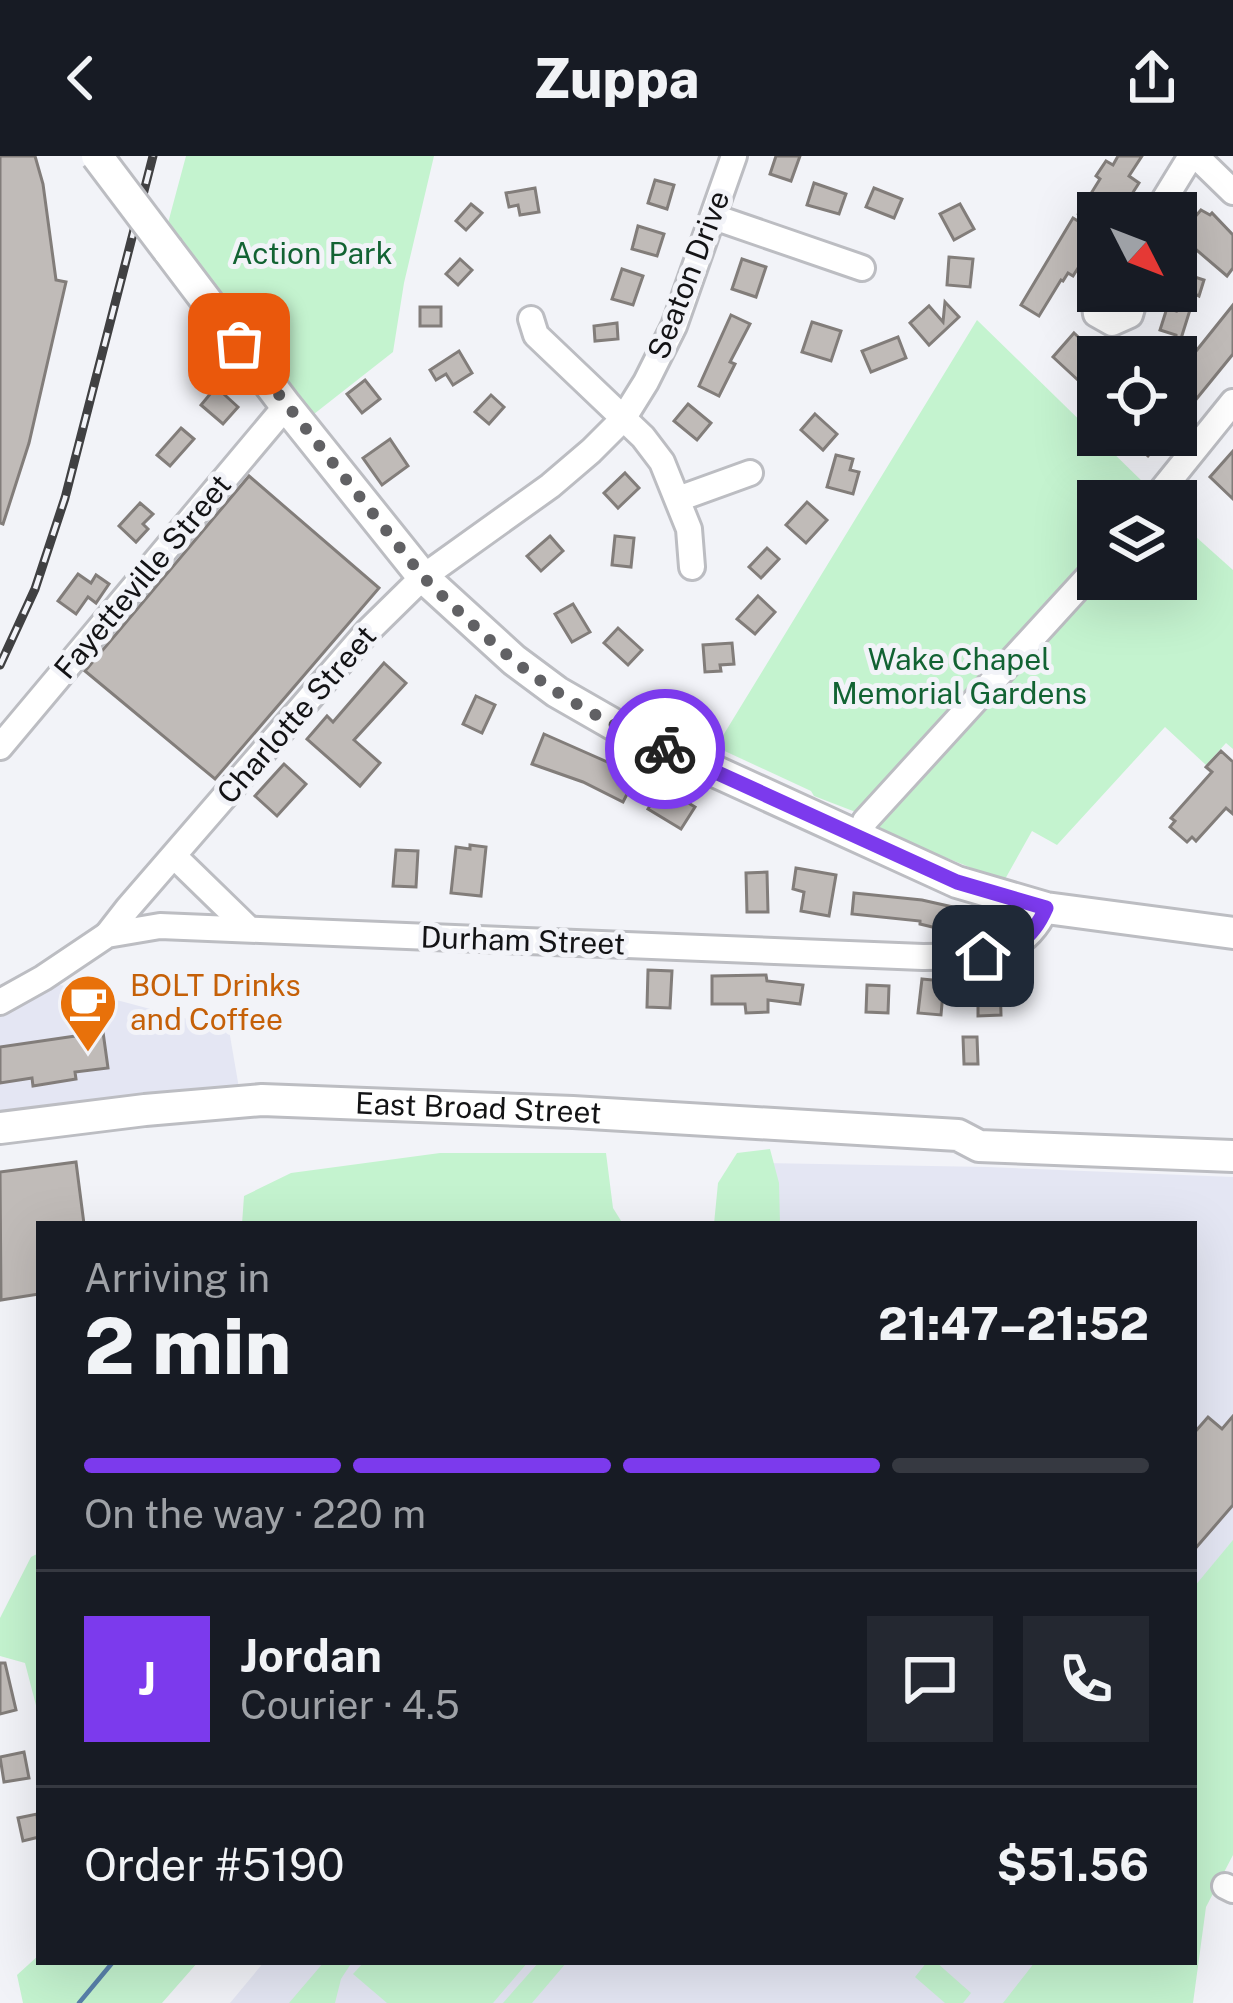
<!DOCTYPE html>
<html lang="en">
<head>
<meta charset="utf-8">
<style>
  :root { --surface:#171b24; --page:#242831; --text:#f1f3f6; --muted:#9ea1a6; --line:#363941; --accent:#7c3aed }
  body { margin:0; font-family:"Public Sans",sans-serif; background:var(--page); color:var(--text); height:100vh; display:flex; flex-direction:column; font-size:45px; white-space:nowrap }
  * { box-sizing:border-box; margin:0 }
  p { font-size:39px; color:var(--muted) }
  .icon { flex:none; width:66px; height:66px; fill:none; stroke:currentColor; stroke-width:2; stroke-linecap:round; stroke-linejoin:round }
  .map { position:relative; flex:1; overflow:hidden }
  .panel { position:absolute; left:36px; top:1065px; width:1161px; height:744px; display:flex; flex-direction:column; background:var(--surface); border-radius:0px; box-shadow:0 12px 48px #0002 }
  .panel>* { flex:none }
  .needle { width:78px; rotate:132deg }
  .buttons { position:absolute; left:1077px; top:36px; display:grid; gap:24px }
  .buttons a { display:grid; place-items:center; width:120px; height:120px; border-radius:0px; background:var(--surface); box-shadow:0 12px 48px #0002; font-size:60px }
  .pin { position:absolute; display:grid; place-items:center; width:102px; height:102px; color:#fff; margin:-51px; border-radius:24px; box-shadow:0 6px 18px #0006 }
  .courier { position:absolute; display:grid; place-items:center; width:120px; height:120px; margin:-60px; border:9px solid #7c3aed; border-radius:50%; background:#fff; color:#222; box-shadow:0 3px 15px #0007 }
  .headline em { font-style:normal; font-weight:800 }
  .headline div { display:flex; flex-direction:column-reverse }
  .headline { display:flex; align-items:center; justify-content:space-between; height:204px; padding:0 48px }
  h1 { font-size:78px; font-weight:800; line-height:90px }
  .bar { display:grid; grid-template-columns:repeat(4,1fr); gap:18px 12px; align-content:center; height:144px; padding:0 48px }
  .bar i { height:15px; border-radius:9px; background:var(--line) }
  .bar .selected { background:var(--accent) }
  .bar p { grid-column:span 4 }
  .line { display:flex; align-items:center; gap:30px; padding:0 48px; border-top:3px solid var(--line) }
  .line div { flex:1 }
  .round { display:grid; place-items:center; flex:none; width:126px; height:126px; border-radius:0px; background:var(--page) }
  header { display:flex; justify-content:space-between; align-items:center; height:156px; padding:0 48px; background:var(--surface); font-size:54px; font-weight:800 }
  .map>svg:first-child { display:block }
  .built { fill:#e4e6f3 }
  .green { fill:#c4f3cf }
  .lines { fill:none; stroke-linecap:round; stroke-linejoin:round }
  .stream { stroke:#5881ab; stroke-width:4.5 }
  .building { fill:#c0bbb8; stroke:#827d7a; stroke-width:3 }
  .minor-casing { stroke:#bcbdc2; stroke-width:30 }
  .major-casing { stroke:#bcbdc2; stroke-width:36 }
  .minor { stroke:#fff; stroke-width:24 }
  .major { stroke:#fff; stroke-width:30 }
  .rail-casing { stroke:#404042; stroke-width:9 }
  .rail { stroke:#f2f3f8; stroke-width:4.5; stroke-dasharray:14; stroke-linecap:butt }
  .major-bridge-casing { stroke:#bcbdc2; stroke-width:36; stroke-linecap:butt }
  .major-bridge { stroke:#fff; stroke-width:30 }
  .done { stroke:#616164; stroke-width:12; stroke-dasharray:0 21.6 }
  .route { stroke:#7c3aed; stroke-width:15 }
  .labels { text-anchor:middle; stroke-width:10; stroke-linejoin:round; paint-order:stroke }
  .park-label { font-size:30px; fill:#126333; stroke:#f2f3f8 }
  .street-label { font-size:30px; fill:#131315; stroke:#f2f3f8 }
  .food-label { font-size:30px; fill:#c56008; stroke:#f2f3f8; text-anchor:start }
</style>
</head>
<body>
<header><svg class="icon" aria-label="back" viewBox="0 0 24 24"><path d="M15 5l-7 7 7 7"/></svg>Zuppa<svg class="icon" aria-label="share" viewBox="0 0 24 24"><path d="M12 15V3M7 8l5-5 5 5M5 13v7h14v-7"/></svg></header>
<div class="map">
<svg width="1233" height="1847" viewBox="0 0 1233 1847">
  <rect width="100%" height="100%" fill="#f2f3f8"/>
  <g class="built">
    <polygon points="53,827 229,874 240,938 159,940 0,958 0,858"/>
    <polygon points="764,1007 988,1011 1233,1021 1233,1390 1194,1435 1194,1068 763,1068"/>
    <polygon points="264,1806 1044,1806 1011,1847 230,1847"/>
  </g>
  <g class="green">
    <polygon points="186,0 434,0 404,127 393,196 314,258 168,67"/>
    <polygon points="977,164 1146,329 1158,345 1098,345 1098,423 1176,423 1176,363 1233,414 1233,593 1226,587 1206,609 1165,571 1057,689 1032,675 1004,725 897,682 853,655 814,640 811,635 716,591"/>
    <polygon points="770,993 779,1027 780,1068 714,1068 718,1027 737,997"/>
    <polygon points="440,997 606,997 613,1052 623,1068 242,1068 244,1040 291,1017"/>
    <polygon points="1233,1384 1233,1699 1206,1751 1193,1847 1003,1847 1035,1806 1194,1806 1194,1431"/>
    <polygon points="39,1397 39,1561 25,1507 0,1500 0,1462 31,1401"/>
    <polygon points="39,1799 39,1806 198,1806 162,1847 23,1847 17,1819"/>
    <polygon points="324,1806 352,1806 341,1823 335,1847 289,1847"/>
    <polygon points="364,1806 528,1806 493,1847 387,1847 353,1818"/>
    <polygon points="539,1806 567,1806 532,1847 503,1847"/>
    <polygon points="927,1806 936,1806 971,1837 963,1847 945,1847 915,1821"/>
  </g>
  <g class="lines">
    <polyline class="stream" points="79,1847 113,1806"/>
  </g>
  <g class="building">
    <polygon points="0,0 35,0 43,28 56,124 66,126 29,287 3,368 0,367"/>
    <polygon points="776,0 800,0 791,25 770,18"/>
    <polygon points="1118,0 1142,0 1129,20 1139,27 1130,41 1119,57 1079,57 1100,23 1096,20 1106,5 1113,9"/>
    <polygon points="655,24 674,29 667,53 648,47"/>
    <polygon points="814,27 846,38 839,58 807,49"/>
    <polygon points="535,32 539,56 520,59 518,49 509,51 506,37"/>
    <polygon points="874,32 902,43 894,62 866,51"/>
    <polygon points="471,48 482,57 466,74 456,65"/>
    <polygon points="960,48 974,73 954,84 940,58"/>
    <polygon points="1201,54 1210,59 1212,57 1233,79 1233,112 1227,120 1179,79"/>
    <polygon points="1073,62 1098,77 1098,93 1092,90 1073,120 1068,117 1063,125 1061,124 1039,160 1021,149"/>
    <polygon points="638,70 664,78 657,100 632,93"/>
    <polygon points="949,101 973,103 970,131 947,129"/>
    <polygon points="460,103 472,114 458,129 446,118"/>
    <polygon points="742,103 766,111 756,141 732,133"/>
    <polygon points="622,113 643,120 633,149 612,143"/>
    <polygon points="1176,115 1204,124 1199,140 1195,138 1179,189 1176,189 1176,179 1160,174 1167,152 1176,155"/>
    <polygon points="945,146 959,161 929,189 910,167 929,150 943,166"/>
    <polygon points="1233,149 1233,198 1176,268 1176,220"/>
    <rect x="420" y="151" width="21" height="19"/>
    <polygon points="731,159 750,168 730,206 735,208 719,240 699,230"/>
    <polygon points="812,166 841,175 831,205 802,196"/>
    <polygon points="617,167 618,183 595,185 594,170"/>
    <polygon points="1074,177 1087,189 1080,197 1095,210 1080,226 1053,201"/>
    <polygon points="898,181 906,202 871,216 862,195"/>
    <polygon points="459,195 472,217 453,229 446,218 436,224 430,214"/>
    <polygon points="365,224 380,243 362,257 347,238"/>
    <polygon points="216,231 238,251 223,268 201,249"/>
    <polygon points="491,239 504,251 489,268 475,256"/>
    <polygon points="688,248 711,267 697,284 674,265"/>
    <polygon points="815,258 837,278 823,294 801,274"/>
    <polygon points="181,272 194,283 170,310 157,299"/>
    <polygon points="1124,279 1167,279 1148,300"/>
    <polygon points="390,283 408,310 382,329 363,302"/>
    <polygon points="1233,295 1233,343 1210,321"/>
    <polygon points="836,299 853,303 850,314 859,316 853,338 827,331"/>
    <polygon points="625,317 639,332 618,352 604,337"/>
    <polygon points="249,320 379,432 215,623 85,515"/>
    <polygon points="807,346 827,364 806,387 786,369"/>
    <polygon points="140,347 153,358 143,368 148,373 136,386 119,370"/>
    <polygon points="550,380 563,395 541,415 527,400"/>
    <polygon points="615,380 634,382 631,411 612,409"/>
    <polygon points="767,392 779,403 761,422 749,411"/>
    <polygon points="78,418 91,427 96,419 109,428 96,447 88,441 76,458 58,445"/>
    <polygon points="758,440 775,456 755,478 737,463"/>
    <polygon points="573,448 590,476 572,486 555,458"/>
    <polygon points="618,472 642,494 628,509 604,487"/>
    <polygon points="732,487 734,508 720,509 721,515 705,516 703,489"/>
    <polygon points="384,507 406,527 354,584 380,607 360,630 307,583 327,560 333,566"/>
    <polygon points="476,540 495,549 482,577 463,568"/>
    <polygon points="544,578 612,608 616,601 640,613 623,646 583,626 532,608"/>
    <polygon points="1221,595 1233,606 1233,658 1226,652 1196,685 1192,681 1187,686 1170,671 1175,665 1171,662 1212,616 1206,611"/>
    <polygon points="284,608 306,628 277,660 255,640"/>
    <polygon points="662,631 695,651 681,673 648,653"/>
    <polygon points="470,689 486,691 481,740 451,737 456,691 470,693"/>
    <polygon points="396,694 418,695 416,731 393,730"/>
    <polygon points="796,712 836,719 829,760 801,755 804,736 793,733"/>
    <polygon points="767,716 768,756 747,756 746,717"/>
    <polygon points="854,737 922,744 966,754 961,778 920,768 920,765 852,758"/>
    <polygon points="648,814 672,815 670,852 647,851"/>
    <polygon points="766,819 767,825 803,829 800,848 768,844 768,856 746,857 745,848 712,848 712,820"/>
    <polygon points="922,823 944,825 941,859 918,857"/>
    <polygon points="978,824 1000,824 1001,859 978,860"/>
    <polygon points="867,829 889,830 888,857 866,856"/>
    <polygon points="103,876 108,912 75,916 76,923 33,930 32,922 0,927 0,891"/>
    <polygon points="963,881 977,881 978,908 964,908"/>
    <polygon points="76,1006 84,1068 39,1068 39,1138 1,1144 0,1016"/>
    <polygon points="1233,1260 1233,1349 1194,1394 1194,1277 1208,1261 1222,1273"/>
    <polygon points="0,1507 5,1507 16,1554 0,1558"/>
    <polygon points="24,1596 29,1622 4,1626 0,1601"/>
    <polygon points="37,1658 39,1681 23,1685 18,1662"/>
  </g>
  <g class="lines">
    <g class="minor-casing">
      <g id="minor">
        <polyline points="1196,0 1233,36"/>
        <polyline points="1156,57 1191,0"/>
        <polyline points="714,61 862,112"/>
        <polyline points="1099,135 1094,143 1096,158 1112,167 1130,159 1137,135"/>
        <polyline points="531,163 536,179 643,281 662,306 689,373 692,411"/>
        <polyline points="678,343 750,317"/>
        <polyline points="1153,345 1233,246"/>
        <polyline points="0,591 286,250"/>
        <polyline points="860,681 865,665 1098,410"/>
        <polyline points="174,700 249,773"/>
        <polyline points="107,779 128,752 367,476 423,421 550,330 591,295 623,263 646,226 674,170 734,0"/>
        <path d="M0,846l43,-24 64,-43 53,-9 763,31c52,-1 98,6 123,-49"/>
        <polyline points="1225,1730 1233,1734"/>
      </g>
    </g>
    <g class="major-casing">
      <g id="major">
        <polyline points="168,94 286,250 423,421 514,504 557,536 618,571 957,726 1046,752 1233,777"/>
        <path id="s1" d="M0,972l145,-18 117,-10 311,12 385,23 21,11 254,10"/>
      </g>
    </g>
    <use href="#minor" class="minor"/>
    <use href="#major" class="major"/>
    <g class="rail-casing">
      <polyline id="rail" points="0,509 35,433 65,342 153,0"/>
    </g>
    <use href="#rail" class="rail"/>
    <g class="major-bridge-casing">
      <polyline id="major-bridge" points="97,0 168,94"/>
    </g>
    <use href="#major-bridge" class="major-bridge"/>
  </g>
  <g class="lines">
    <path class="done" d="M239,188l184,233c42,41 85,83 134,115 34,22 71,40 108,57"/>
    <path class="route" d="M665,593l292,133 89,26c-15,34 -30,38 -63,48"/>
  </g>
  <defs>
    <g id="cafe-pin" transform="scale(3)"><path d="M0 17L-7.5 6A9.5 9.5 0 1 1 7.5 6Z" fill="#e8710a" stroke="#f2f3f8"/><path d="M-5.5-4.5H6V0H3Q3 3.5 0 3.5H-2.5Q-5.5 3.5-5.5 0ZM3-3.2v2h1.7v-2ZM-6 4.5H4V6H-6Z" fill="#fff"/></g>
  </defs>
  <g fill-rule="evenodd">
    <use href="#cafe-pin" x="88" y="847"/>
  </g>
  <g class="labels">
    <g class="park-label">
      <text x="312" y="108">Action Park</text>
      <text x="959" y="514">Wake Chapel<tspan x="959" dy="34">Memorial Gardens</tspan></text>
    </g>
    <g class="street-label">
      <text transform="translate(689 119) rotate(-69)" y="10">Seaton Drive</text>
      <text transform="translate(143 421) rotate(-50)" y="10">Fayetteville Street</text>
      <text transform="translate(297 559) rotate(-49)" y="10">Charlotte Street</text>
      <text transform="translate(523 785) rotate(2)" y="10">Durham Street</text>
      <text dy="10" stroke="none"><textPath href="#s1" startOffset="480">East Broad Street</textPath></text>
    </g>
    <g class="food-label">
      <text x="130" y="840">BOLT Drinks<tspan x="130" dy="34">and Coffee</tspan></text>
    </g>
  </g>
</svg>
<div class="buttons">
<a><svg class="needle" viewBox="-14 -14 28 28"><path d="M0-13l5 13h-10z" fill="#e53935"/><path d="M0 13l5-13h-10z" fill="#9ea1a6"/></svg></a>
<a><svg class="icon" aria-label="locate" viewBox="0 0 24 24"><circle cx="12" cy="12" r="6"/><path d="M12 2v4M12 18v4M2 12h4M18 12h4"/></svg></a>
<a><svg class="icon" aria-label="layers" viewBox="0 0 24 24"><path d="M12 4l9 5-9 5-9-5zM3 14l9 5 9-5"/></svg></a>
</div>
<div class="pin" style="left:239px;top:188px;background:#ea580c"><svg class="icon" aria-label="bag" viewBox="0 0 24 24"><path d="M5 8h14l-1 12H6zM9 8a3 3 0 0 1 6 0"/></svg></div>
<div class="pin" style="left:983px;top:800px;background:#1f2937"><svg class="icon" aria-label="home" viewBox="0 0 24 24"><path d="M3 11l9-7 9 7M6 9v11h12V9"/></svg></div>
<div class="courier" style="left:665px;top:593px"><svg class="icon" aria-label="bike" viewBox="0 0 24 24"><circle cx="6" cy="16" r="4"/><circle cx="18" cy="16" r="4"/><path d="M6 16l4-8h5l3 8M10 8l3 8H6M13 5h3"/></svg></div>
<section class="panel">
<div class="headline"><div><h1>2 min</h1><p>Arriving in</p></div><em>21:47–21:52</em></div>
<div class="bar"><i class="selected"></i><i class="selected"></i><i class="selected"></i><i></i><p>On the way · 220 m</p></div>
<div class="line" style="height:216px"><b class="round" style="background:var(--accent);color:#fff">J</b><div><b>Jordan</b><p>Courier · 4.5</p></div><a class="round"><svg class="icon" aria-label="chat" viewBox="0 0 24 24"><path d="M4 5h16v11H9l-5 4z"/></svg></a><a class="round"><svg class="icon" aria-label="phone" viewBox="0 0 24 24"><path d="M5 4h4l2 5-3 2q2 4 5 5l2-3 5 2v4C11 20 4 13 5 4z"/></svg></a></div>
<div class="line" style="height:156px"><div>Order #5190</div><b>$51.56</b></div>
</section>
</div>
</body>
</html>
